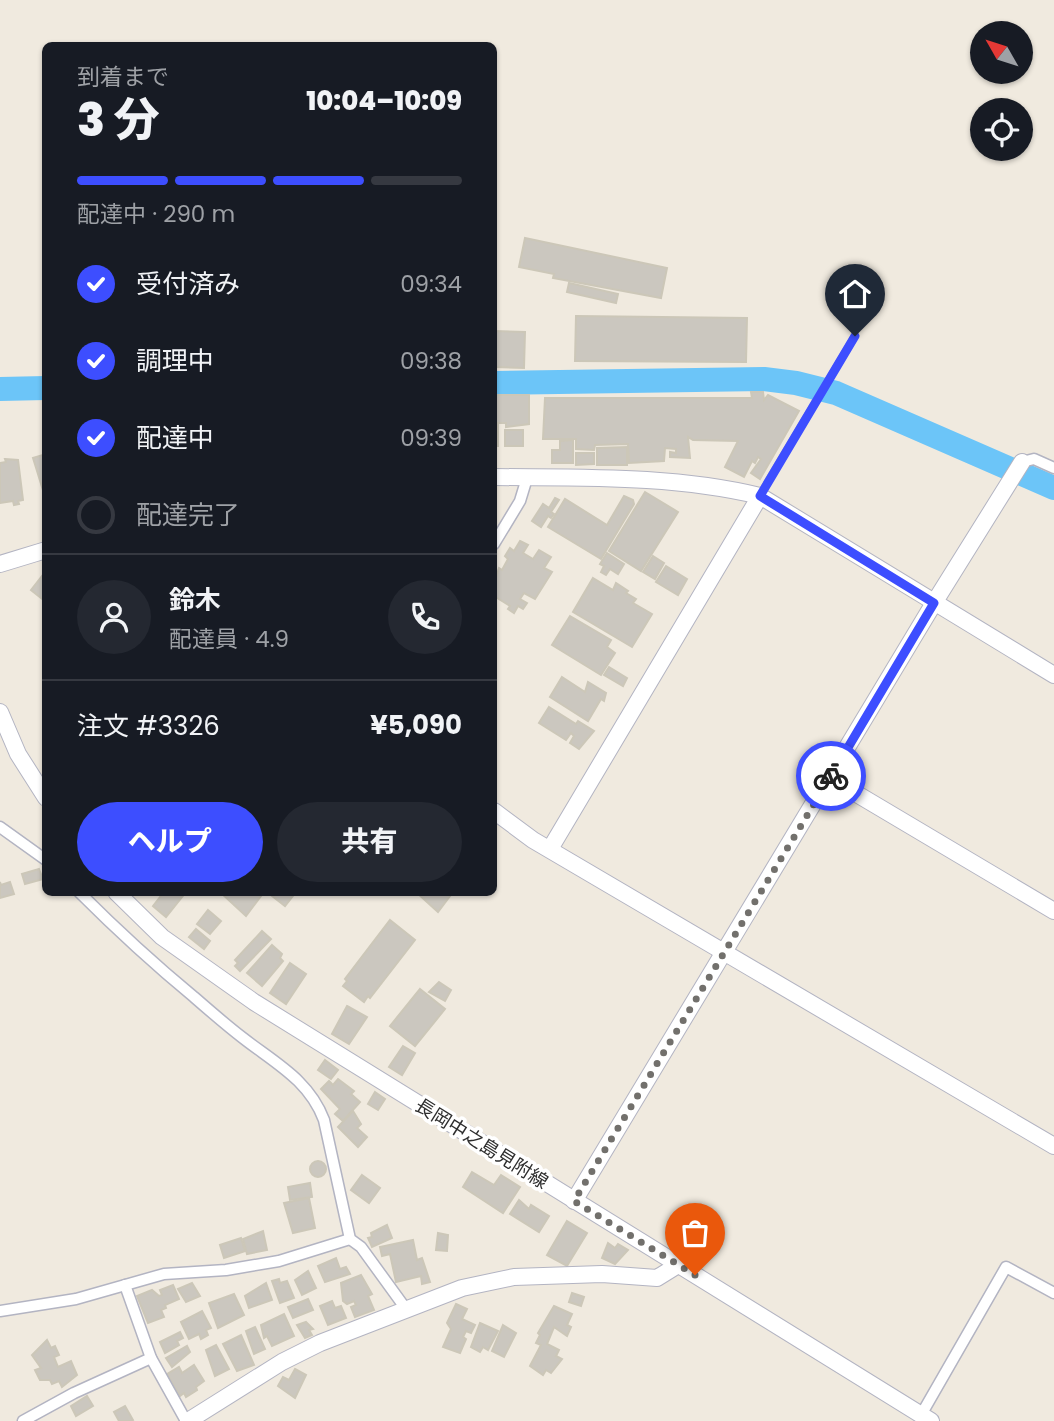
<!DOCTYPE html>
<html lang="ja">
<head>
<meta charset="utf-8">
<style>
  :root { --surface:#171b24; --page:#242831; --text:#f1f3f6; --muted:#9ea1a6; --line:#363941; --accent:#3d4eff }
  body { margin:0; font-family:Poppins,"Noto Sans JP",sans-serif; background:var(--page); color:var(--text); height:100vh; display:flex; flex-direction:column; font-size:26px; white-space:nowrap }
  * { box-sizing:border-box; margin:0 }
  p { font-size:23px; color:var(--muted) }
  .icon { flex:none; width:38px; height:38px; fill:none; stroke:currentColor; stroke-width:2; stroke-linecap:round; stroke-linejoin:round }
  .map { position:relative; flex:1; overflow:hidden }
  .sheet { position:absolute; left:42px; top:42px; width:455px; height:854px; display:flex; flex-direction:column; background:var(--surface); border-radius:10px; box-shadow:0 2px 5px #0004 }
  .sheet>* { flex:none }
  .needle { width:46px; rotate:309deg }
  .fabs { position:absolute; left:970px; top:21px; display:grid; gap:14px }
  .fabs a { display:grid; place-items:center; width:63px; height:63px; border-radius:50%; background:var(--surface); box-shadow:0 2px 5px #0004; font-size:35px }
  .pin { position:absolute; display:grid; place-items:center; width:60px; height:60px; color:#fff; margin:-72px -30px; border-radius:50% 50% 50% 0; rotate:-45deg; box-shadow:0 0 7px #0007 }
  .pin .icon { rotate:45deg }
  .courier { position:absolute; display:grid; place-items:center; width:70px; height:70px; margin:-35px; border:5px solid #3d4eff; border-radius:50%; background:#fff; color:#222; box-shadow:0 2px 9px #0007 }
  .overview em { font-style:normal; font-weight:800 }
  .overview div { display:flex; flex-direction:column-reverse }
  .overview { display:flex; align-items:center; justify-content:space-between; height:119px; padding:0 35px }
  h1 { font-size:46px; font-weight:800; line-height:52px }
  .bar { display:grid; grid-template-columns:repeat(4,1fr); gap:10px 7px; align-content:center; height:84px; padding:0 35px }
  .bar i { height:9px; border-radius:5px; background:var(--line) }
  .bar .selected { background:var(--accent) }
  .bar p { grid-column:span 4 }
  .line { display:flex; align-items:center; gap:18px; padding:0 35px; border-top:2px solid var(--line) }
  .line div { flex:1 }
  .round { display:grid; place-items:center; flex:none; width:74px; height:74px; border-radius:37px; background:var(--page) }
  ol { padding:0 35px; list-style:none }
  li { display:flex; align-items:center; gap:21px; height:77px }
  li p { margin-inline-start:auto }
  li .icon { padding:7px; border-radius:50%; background:var(--accent); color:#fff; stroke-width:4 }
  li:last-child { color:var(--muted) }
  li i { width:38px; height:38px; border:4px solid var(--line); border-radius:50% }
  .primary-button { display:flex; gap:14px; margin-top:auto; padding:14px 35px }
  .primary-button a { flex:1; height:80px; border-radius:42px; background:var(--accent); color:#fff; font-size:28px; font-weight:800; line-height:80px; text-align:center }
  .primary-button a+a { background:var(--page); color:var(--text) }
  .map>svg:first-child { display:block }
  .lines { fill:none; stroke-linecap:round; stroke-linejoin:round }
  .river { stroke:#6cc5f8; stroke-width:24 }
  .building { fill:#cbc7bf; stroke:#ccc7b8; stroke-width:2 }
  .lane-casing { stroke:#b3b4c2; stroke-width:8 }
  .street-casing { stroke:#b3b4c2; stroke-width:13 }
  .secondary-casing { stroke:#b3b4c2; stroke-width:18 }
  .lane { stroke:#fff; stroke-width:5 }
  .street { stroke:#fff; stroke-width:10 }
  .secondary { stroke:#fff; stroke-width:16 }
  .done { stroke:#72706c; stroke-width:7; stroke-dasharray:0 12.6 }
  .route { stroke:#3d4eff; stroke-width:9 }
  .labels { text-anchor:middle; stroke-width:7; stroke-linejoin:round; paint-order:stroke }
  .street-label { font-size:19px; fill:#2e2e2e; stroke:#fff }
</style>
</head>
<body>
<div class="map">
<svg width="1054" height="1421" viewBox="0 0 1054 1421">
  <rect width="100%" height="100%" fill="#f0eadf"/>
  <g class="lines">
    <g class="river">
      <polyline points="494,383 764,379 796,383 836,393 1054,488"/>
      <polyline points="0,389 46,388"/>
    </g>
  </g>
  <g class="building">
    <polygon points="525,238 667,268 661,298 553,278 554,274 519,267"/>
    <polygon points="569,283 618,294 616,303 567,292"/>
    <polygon points="576,316 747,318 746,362 575,361"/>
    <polygon points="494,331 525,332 524,368 494,367"/>
    <polygon points="751,392 763,392 764,400 768,395 799,411 760,479 751,473 761,459 758,457 755,463 752,461 744,477 725,467 738,441 693,440 688,437 690,458 670,457 670,452 676,453 676,449 665,448 664,461 629,463 628,444 595,445 594,450 576,449 576,439 543,439 545,398 752,398"/>
    <polygon points="494,395 529,395 529,424 506,427 506,423 498,423 498,446 494,446"/>
    <rect x="505" y="430" width="18" height="16"/>
    <polygon points="573,440 573,463 552,463 552,450 560,450 560,441"/>
    <polygon points="627,447 627,465 597,465 597,448"/>
    <polygon points="576,453 594,453 594,464 576,465"/>
    <polygon points="46,454 46,500 33,458"/>
    <polygon points="5,459 18,460 23,500 18,501 19,504 14,505 13,501 0,503 0,463 6,462"/>
    <polygon points="645,492 678,512 641,571 609,551"/>
    <polygon points="624,496 633,500 634,504 601,559 548,527 565,499 607,525"/>
    <polygon points="555,498 559,500 551,512 554,514 551,518 548,516 541,527 532,521 543,504 549,508"/>
    <polygon points="520,541 528,545 523,553 533,559 539,550 551,557 544,568 552,572 535,599 524,593 520,599 527,603 523,609 518,606 514,613 508,609 510,606 494,596 494,583 499,568 502,570 508,559 505,556 510,548 514,551"/>
    <polygon points="607,553 624,564 618,574 610,569 606,575 601,572 604,566 600,564"/>
    <polygon points="653,556 664,563 655,579 643,572"/>
    <polygon points="666,566 687,579 678,595 656,582"/>
    <polygon points="46,571 46,602 31,590"/>
    <polygon points="593,578 613,590 616,583 628,591 626,593 636,599 633,603 652,614 632,647 573,612"/>
    <polygon points="570,616 611,640 607,647 615,653 601,675 552,645"/>
    <polygon points="609,667 627,678 623,686 604,675"/>
    <polygon points="562,677 585,692 588,682 606,693 604,701 601,699 588,721 550,697"/>
    <polygon points="549,707 576,724 578,721 594,731 579,749 570,743 574,736 571,733 566,740 539,723"/>
    <polygon points="39,869 43,879 25,884 22,874"/>
    <polygon points="0,882 1,885 10,882 14,894 0,898"/>
    <polygon points="164,892 186,892 166,917 153,906"/>
    <polygon points="220,892 264,892 246,916"/>
    <polygon points="267,892 296,892 285,906"/>
    <polygon points="416,892 453,892 438,912"/>
    <polygon points="208,910 221,921 210,934 197,924"/>
    <polygon points="390,920 415,940 370,998 368,996 364,1002 343,986 347,981 345,979"/>
    <polygon points="196,929 210,941 204,949 189,937"/>
    <polygon points="262,931 271,939 240,971 235,966 238,963 235,960"/>
    <polygon points="272,945 282,954 280,958 283,961 262,986 247,973"/>
    <polygon points="290,963 306,974 286,1004 270,993"/>
    <polygon points="439,982 451,990 445,1001 429,992"/>
    <polygon points="420,989 445,1009 415,1046 390,1026"/>
    <polygon points="347,1006 367,1017 349,1044 332,1034"/>
    <polygon points="403,1046 415,1053 402,1075 389,1067"/>
    <polygon points="325,1060 338,1070 331,1079 318,1070"/>
    <polygon points="338,1079 354,1091 351,1094 360,1102 343,1121 335,1114 340,1109 321,1089 329,1081 333,1085"/>
    <polygon points="375,1092 385,1099 378,1110 368,1104"/>
    <polygon points="353,1111 361,1124 357,1128 367,1137 358,1147 338,1127"/>
    <circle cx="318" cy="1169" r="8"/>
    <polygon points="472,1172 494,1185 501,1175 520,1187 503,1213 463,1187"/>
    <polygon points="362,1175 380,1188 369,1203 351,1190"/>
    <polygon points="310,1183 312,1197 290,1200 288,1187"/>
    <polygon points="309,1198 315,1228 293,1233 284,1203"/>
    <polygon points="519,1200 529,1209 531,1205 549,1216 539,1232 510,1214"/>
    <polygon points="567,1221 587,1233 567,1266 547,1255"/>
    <polygon points="387,1225 392,1238 372,1247 368,1238 372,1237 371,1233"/>
    <polygon points="263,1231 267,1250 247,1254 243,1239"/>
    <polygon points="438,1233 448,1235 447,1251 436,1250"/>
    <polygon points="241,1238 245,1251 224,1258 220,1245"/>
    <polygon points="413,1240 417,1260 422,1258 430,1282 422,1284 421,1276 396,1282 390,1254 382,1256 380,1247"/>
    <polygon points="608,1243 615,1248 618,1244 628,1250 615,1264 602,1258"/>
    <polygon points="336,1258 340,1269 346,1267 350,1274 325,1282 318,1266"/>
    <polygon points="308,1271 316,1288 302,1295 295,1280"/>
    <polygon points="361,1275 372,1294 368,1296 374,1310 355,1317 351,1307 356,1305 354,1301 347,1304 343,1301 341,1283"/>
    <polygon points="279,1279 280,1283 287,1281 294,1298 280,1303 272,1281"/>
    <polygon points="192,1283 200,1296 186,1302 178,1289"/>
    <polygon points="266,1283 272,1300 249,1308 245,1296"/>
    <polygon points="173,1285 179,1299 165,1305 166,1308 161,1310 164,1317 148,1323 137,1296 152,1290 159,1296 162,1295 160,1290"/>
    <polygon points="572,1293 584,1297 581,1306 569,1302"/>
    <polygon points="234,1294 244,1315 218,1328 209,1303"/>
    <polygon points="308,1299 313,1310 293,1318 288,1307"/>
    <polygon points="332,1301 335,1308 341,1306 346,1318 328,1325 320,1306"/>
    <polygon points="456,1304 467,1309 462,1319 475,1325 471,1333 466,1331 463,1337 466,1339 460,1353 443,1347 451,1329 447,1323"/>
    <polygon points="554,1306 572,1314 567,1325 571,1327 567,1336 554,1327 547,1344 559,1350 556,1356 562,1359 551,1373 546,1370 543,1375 530,1366 541,1345 536,1343 540,1335 538,1333"/>
    <polygon points="202,1311 211,1328 206,1330 208,1335 201,1339 199,1334 189,1339 181,1322"/>
    <polygon points="284,1314 294,1336 272,1346 267,1336 264,1338 261,1325"/>
    <polygon points="306,1322 313,1329 309,1330 312,1335 305,1338 297,1325"/>
    <polygon points="480,1323 498,1331 488,1350 483,1347 480,1352 471,1347"/>
    <polygon points="503,1325 516,1333 504,1357 492,1351"/>
    <polygon points="255,1327 265,1349 254,1354 246,1331"/>
    <polygon points="180,1332 183,1338 177,1341 179,1345 165,1353 160,1342"/>
    <polygon points="241,1335 254,1365 237,1371 223,1344"/>
    <polygon points="47,1340 51,1348 55,1346 59,1355 54,1357 58,1367 71,1361 77,1375 62,1387 59,1381 52,1384 50,1380 40,1380 35,1370 41,1368 32,1355"/>
    <polygon points="216,1345 229,1369 215,1376 206,1350"/>
    <polygon points="187,1346 190,1352 172,1367 166,1358"/>
    <polygon points="194,1365 204,1381 196,1387 197,1390 186,1397 184,1393 180,1396 167,1374 179,1367 182,1373"/>
    <polygon points="295,1369 306,1375 295,1398 278,1386 283,1377 289,1380"/>
    <polygon points="87,1396 93,1406 76,1416 71,1406"/>
    <polygon points="125,1406 133,1420 131,1421 119,1421 114,1412"/>
  </g>
  <g class="lines">
    <g class="lane-casing">
      <polyline id="lane" points="760,495 855,336"/>
    </g>
    <g class="street-casing">
      <g id="street">
        <polyline points="1022,462 1034,459 1054,468"/>
        <polyline points="494,544 520,501 527,478"/>
        <polyline points="0,827 46,860"/>
        <path d="M79,892c37,37 75,72 115,105 16,14 32,28 49,41 32,25 66,42 81,82l26,119 11,8 45,62"/>
        <polyline points="125,1285 151,1358 186,1421"/>
        <polyline points="0,1311 76,1299 164,1274 226,1270 279,1261 350,1239"/>
        <polyline points="921,1415 1006,1267 1054,1293"/>
        <polyline points="23,1421 74,1393 151,1358"/>
      </g>
    </g>
    <g class="secondary-casing">
      <g id="secondary">
        <path d="M494,477c89,1 179,-2 266,19l294,179"/>
        <polyline points="0,564 46,550"/>
        <polyline points="0,712 18,754 46,798"/>
        <polyline points="830,778 1054,911"/>
        <polyline points="494,811 533,840 1054,1146"/>
        <polyline points="550,849 760,496"/>
        <polyline points="116,892 162,937 254,1002 931,1421"/>
        <polyline points="574,1201 934,603 1022,462"/>
        <polyline points="188,1421 282,1362 320,1343 462,1288 514,1277 602,1274 657,1278 678,1265"/>
      </g>
    </g>
    <use href="#lane" class="lane"/>
    <use href="#street" class="street"/>
    <use href="#secondary" class="secondary"/>
  </g>
  <g class="lines">
    <polyline class="done" points="695,1275 574,1201 831,776"/>
    <polyline class="route" points="831,776 934,603 760,496 855,336"/>
  </g>
  <g class="labels">
    <g class="street-label">
      <text transform="translate(482 1143) rotate(32)" y="7">長岡中之島見附線</text>
    </g>
  </g>
</svg>
<div class="fabs">
<a><svg class="needle" viewBox="-14 -14 28 28"><path d="M0-13l5 13h-10z" fill="#e53935"/><path d="M0 13l5-13h-10z" fill="#9ea1a6"/></svg></a>
<a><svg class="icon" aria-label="locate" viewBox="0 0 24 24"><circle cx="12" cy="12" r="6"/><path d="M12 2v4M12 18v4M2 12h4M18 12h4"/></svg></a>
</div>
<div class="pin" style="left:695px;top:1275px;background:#ea580c"><svg class="icon" aria-label="bag" viewBox="0 0 24 24"><path d="M5 8h14l-1 12H6zM9 8a3 3 0 0 1 6 0"/></svg></div>
<div class="pin" style="left:855px;top:336px;background:#1f2937"><svg class="icon" aria-label="home" viewBox="0 0 24 24"><path d="M3 11l9-7 9 7M6 9v11h12V9"/></svg></div>
<div class="courier" style="left:831px;top:776px"><svg class="icon" aria-label="bike" viewBox="0 0 24 24"><circle cx="6" cy="16" r="4"/><circle cx="18" cy="16" r="4"/><path d="M6 16l4-8h5l3 8M10 8l3 8H6M13 5h3"/></svg></div>
<section class="sheet">
<div class="overview"><div><h1>3 分</h1><p>到着まで</p></div><em>10:04–10:09</em></div>
<div class="bar"><i class="selected"></i><i class="selected"></i><i class="selected"></i><i></i><p>配達中 · 290 m</p></div>
<ol>
<li><svg class="icon" aria-label="check" viewBox="0 0 24 24"><path d="M5 12l5 5 9-10"/></svg>受付済み<p>09:34</p></li>
<li><svg class="icon" aria-label="check" viewBox="0 0 24 24"><path d="M5 12l5 5 9-10"/></svg>調理中<p>09:38</p></li>
<li><svg class="icon" aria-label="check" viewBox="0 0 24 24"><path d="M5 12l5 5 9-10"/></svg>配達中<p>09:39</p></li>
<li><i></i>配達完了</li>
</ol>
<div class="line" style="height:126px"><a class="round"><svg class="icon" aria-label="person" viewBox="0 0 24 24"><circle cx="12" cy="8" r="4"/><path d="M4 21q1-7 8-7t8 7"/></svg></a><div><b>鈴木</b><p>配達員 · 4.9</p></div><a class="round"><svg class="icon" aria-label="phone" viewBox="0 0 24 24"><path d="M5 4h4l2 5-3 2q2 4 5 5l2-3 5 2v4C11 20 4 13 5 4z"/></svg></a></div>
<div class="line" style="height:91px"><div>注文 #3326</div><b>¥5,090</b></div>
<div class="primary-button"><a>ヘルプ</a><a>共有</a></div>
</section>
</div>
</body>
</html>
